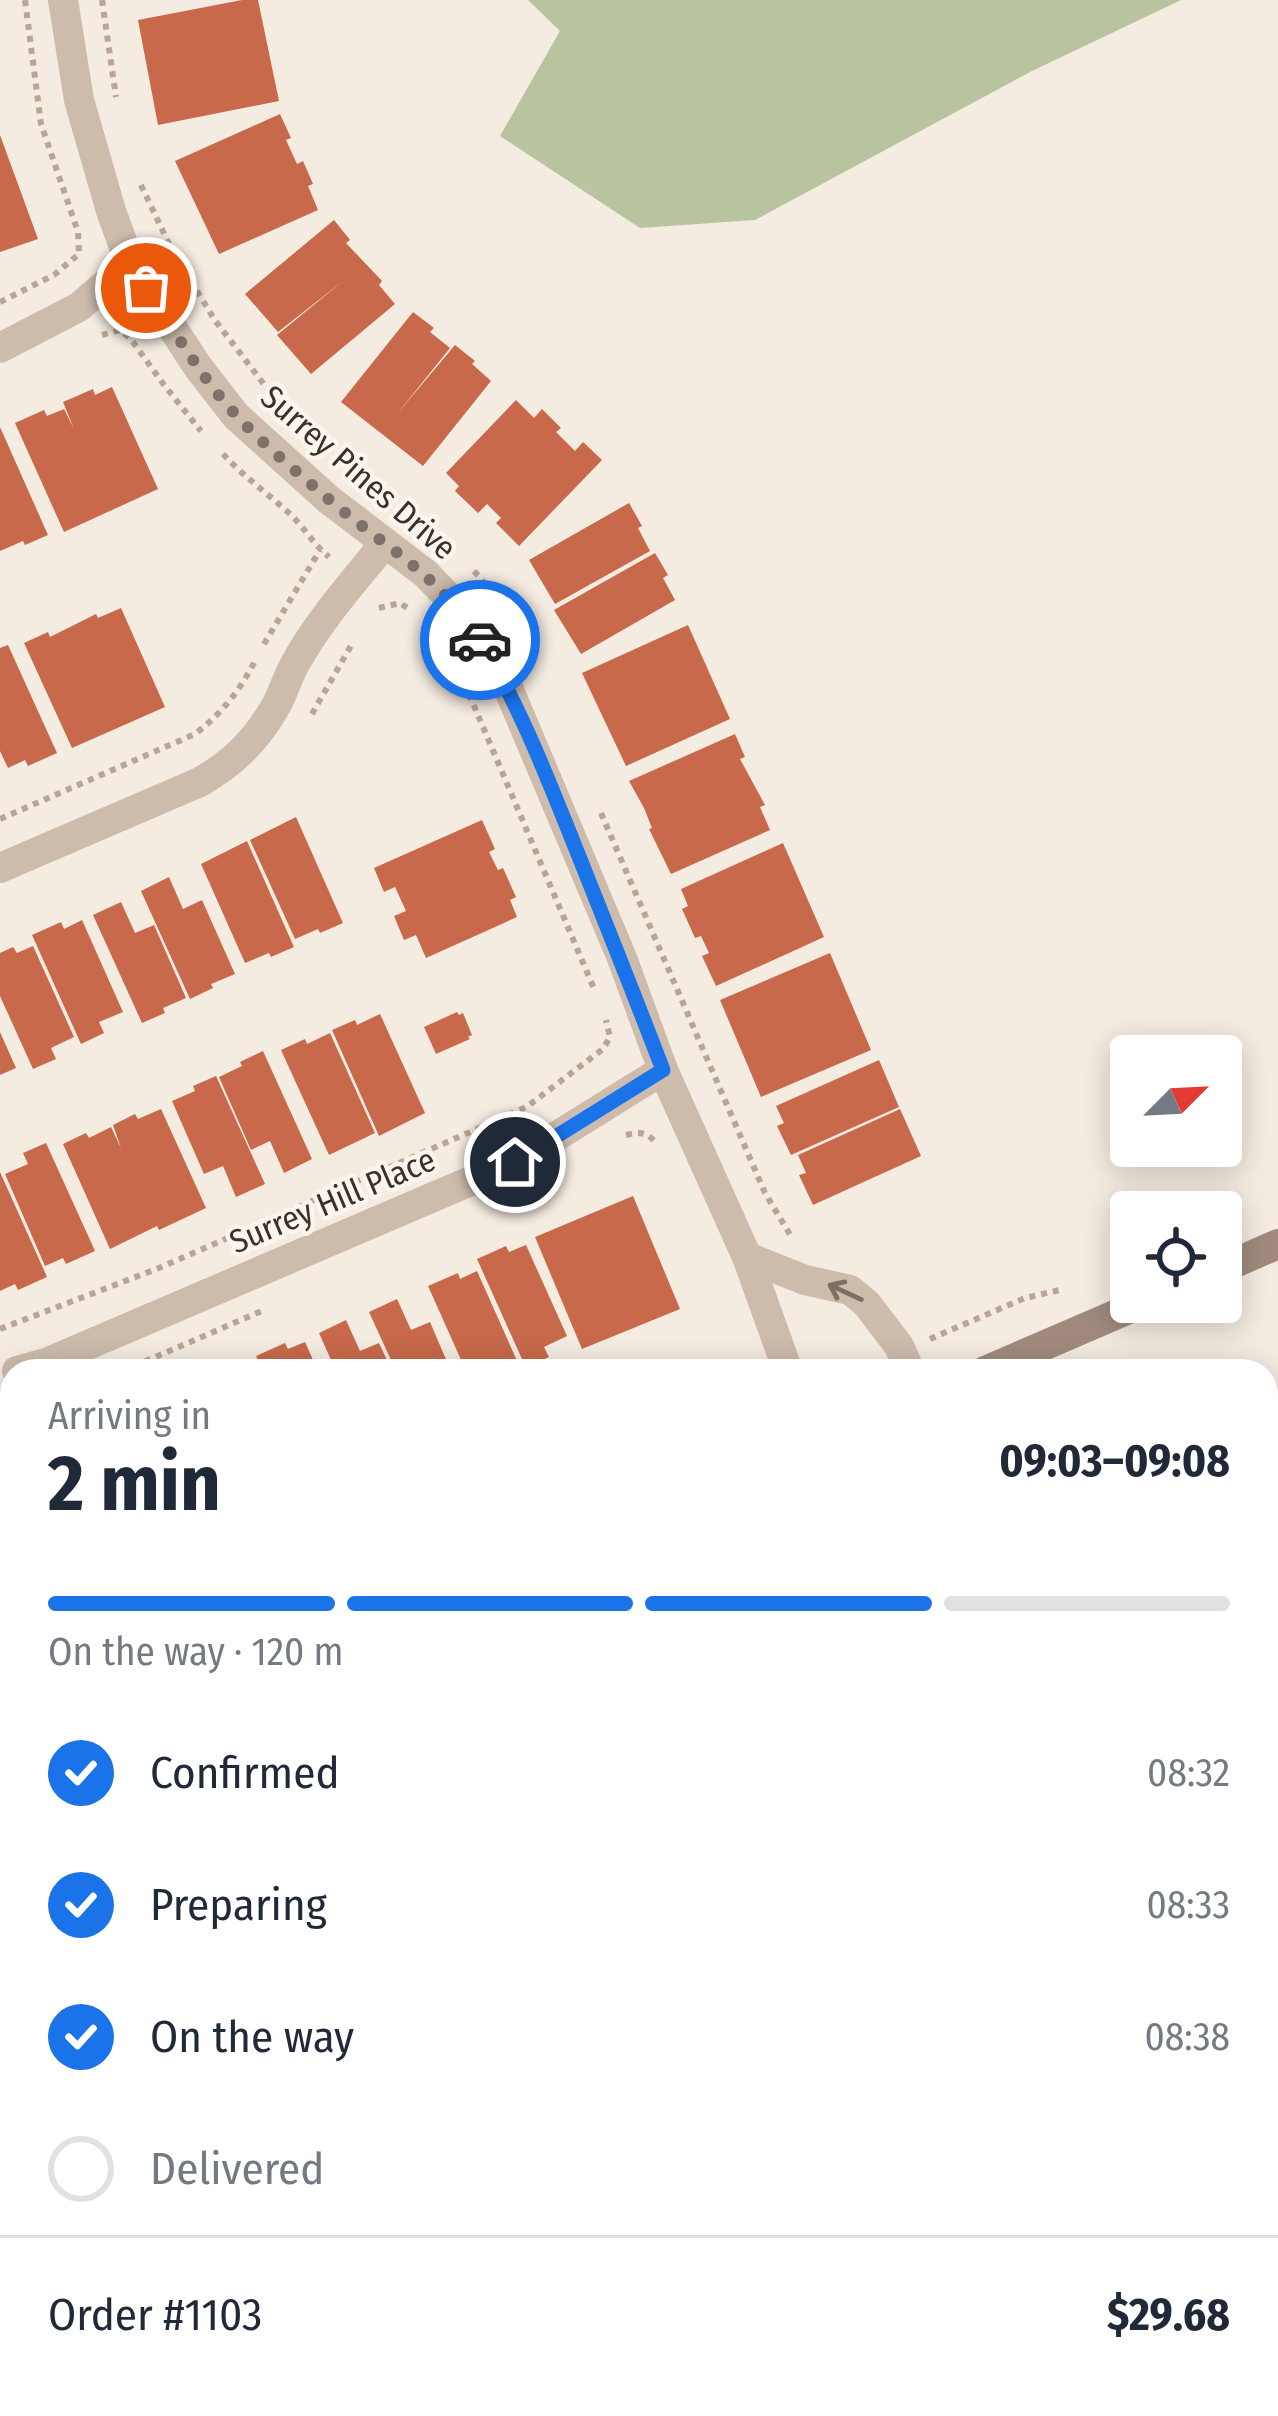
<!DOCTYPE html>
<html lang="en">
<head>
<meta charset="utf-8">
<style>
  :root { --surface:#fff; --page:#f2f2f3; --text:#1f2937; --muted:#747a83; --line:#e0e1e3; --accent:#1a73e8 }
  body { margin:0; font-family:"Fira Sans Condensed",sans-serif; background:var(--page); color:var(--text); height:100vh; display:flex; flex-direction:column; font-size:45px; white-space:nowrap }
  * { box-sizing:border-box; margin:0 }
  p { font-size:39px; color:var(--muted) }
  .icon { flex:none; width:66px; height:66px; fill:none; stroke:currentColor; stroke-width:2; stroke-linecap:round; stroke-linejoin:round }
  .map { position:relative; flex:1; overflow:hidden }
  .panel { position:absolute; left:0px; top:1359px; width:1278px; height:1059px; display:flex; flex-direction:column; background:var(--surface); border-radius:36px 36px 0 0; box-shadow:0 6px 30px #0003 }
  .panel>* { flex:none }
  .needle { width:78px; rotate:66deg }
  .tools { position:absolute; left:1110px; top:1035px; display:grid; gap:24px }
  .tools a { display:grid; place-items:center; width:132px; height:132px; border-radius:12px; background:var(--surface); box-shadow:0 6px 30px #0003; font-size:60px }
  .pin { position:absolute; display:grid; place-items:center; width:102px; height:102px; color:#fff; margin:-51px; border:6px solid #fff; border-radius:50%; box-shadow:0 3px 12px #0007 }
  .courier { position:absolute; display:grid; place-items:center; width:120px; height:120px; margin:-60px; border:9px solid #1a73e8; border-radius:50%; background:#fff; color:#222; box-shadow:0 3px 15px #0007 }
  .headline em { font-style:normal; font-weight:700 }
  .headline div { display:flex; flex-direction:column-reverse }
  .headline { display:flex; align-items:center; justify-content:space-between; height:204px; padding:0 48px }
  h1 { font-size:78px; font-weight:700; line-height:90px }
  .bar { display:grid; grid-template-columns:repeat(4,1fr); gap:18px 12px; align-content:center; height:144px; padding:0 48px }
  .bar i { height:15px; border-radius:9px; background:var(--line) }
  .bar .current { background:var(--accent) }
  .bar p { grid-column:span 4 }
  .line { display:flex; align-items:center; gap:30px; padding:0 48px; border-top:3px solid var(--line) }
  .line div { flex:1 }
  ol { padding:0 48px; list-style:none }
  li { display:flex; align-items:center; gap:36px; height:132px }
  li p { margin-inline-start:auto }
  li .icon { padding:12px; border-radius:50%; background:var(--accent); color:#fff; stroke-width:4 }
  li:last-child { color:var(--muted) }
  li i { width:66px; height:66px; border:6px solid var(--line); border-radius:50% }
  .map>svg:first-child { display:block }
  .green { fill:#b8c4a0 }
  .water { fill:#7fb0b2 }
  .building { fill:#c8694b }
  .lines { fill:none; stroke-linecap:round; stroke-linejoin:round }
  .path { stroke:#b9a596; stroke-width:6; stroke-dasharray:6 6; stroke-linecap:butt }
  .street { stroke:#cdbbac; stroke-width:30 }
  .secondary { stroke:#a18a7d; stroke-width:30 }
  .oneway { stroke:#7d6f65 }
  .done { stroke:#7c716b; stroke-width:12; stroke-dasharray:0 21.6 }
  .route { stroke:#1a73e8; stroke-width:15 }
  .labels { text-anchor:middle; stroke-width:9; stroke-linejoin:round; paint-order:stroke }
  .street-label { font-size:33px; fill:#3b302b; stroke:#fbf5ee }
</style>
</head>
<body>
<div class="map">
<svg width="1278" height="2416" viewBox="0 0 1278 2416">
  <rect width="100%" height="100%" fill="#f4ebe1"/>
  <polygon class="green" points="528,0 1181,0 1032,71 755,220 640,228 500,136 560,31"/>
  <polygon class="water" points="221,2406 350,2406 354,2416 227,2416"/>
  <g class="building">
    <polygon points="242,0 258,0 279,101 158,125 138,20"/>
    <polygon points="280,114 291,138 286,140 297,164 303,161 313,184 308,186 318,210 219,254 175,161"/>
    <polygon points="0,135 38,239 0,252"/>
    <polygon points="334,220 350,240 346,243 382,281 379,285 395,304 311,374 277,335 343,281 278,332 245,294"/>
    <polygon points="413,312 434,328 430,332 450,348 397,414 455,345 475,361 472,364 491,381 423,466 341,402"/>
    <polygon points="112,387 158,489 64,532 15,423 44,410 47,416 64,409 74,429 63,402 93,389 95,395"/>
    <polygon points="516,400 534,418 542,409 561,428 556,432 575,451 583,442 602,460 519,546 496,523 501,518 487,504 478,513 455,491 459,486 446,473"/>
    <polygon points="0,427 48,535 25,545 23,541 0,551"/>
    <polygon points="629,503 642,526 638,528 650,551 555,604 529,560"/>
    <polygon points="655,553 668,575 663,578 675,600 581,654 554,610"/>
    <polygon points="121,608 165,707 72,748 24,643 48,632 50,637 96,614 98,618"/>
    <polygon points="688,625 730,719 626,766 582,673"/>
    <polygon points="8,645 57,753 28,766 25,760 8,768 0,751 0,648"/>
    <polygon points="735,734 745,757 740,759 765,805 760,807 770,830 671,874 649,829 652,828 644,808 629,781"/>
    <polygon points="296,817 343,923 320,933 318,929 295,939 250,840"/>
    <polygon points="482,820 495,849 489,852 498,870 503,868 516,897 510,900 517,917 426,958 416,935 404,940 394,916 406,911 395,887 384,892 374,868"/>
    <polygon points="247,841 294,947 271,957 269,953 245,963 201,864"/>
    <polygon points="783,843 824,937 716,986 702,956 709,953 701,936 695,938 682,909 688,906 681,889"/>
    <polygon points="169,877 183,909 202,900 235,974 211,984 213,988 190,999 141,891"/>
    <polygon points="121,902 135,933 154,925 186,998 163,1008 165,1013 142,1023 93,915"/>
    <polygon points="82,920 123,1012 99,1022 104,1033 81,1044 32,935 61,922 64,929"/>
    <polygon points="33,946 74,1037 51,1048 56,1059 33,1069 0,996 0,953 13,947 17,953"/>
    <polygon points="830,953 871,1050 761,1097 720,1000"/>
    <polygon points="457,1012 459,1015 463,1013 472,1035 468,1037 470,1039 436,1054 424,1027"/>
    <polygon points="380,1014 425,1113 379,1136 332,1030 355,1020 357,1025"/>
    <polygon points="0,1032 16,1068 0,1075"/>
    <polygon points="330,1033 375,1133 329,1155 281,1050 305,1039 307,1044"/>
    <polygon points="263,1051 312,1159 284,1173 270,1141 251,1150 219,1077 242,1066 240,1062"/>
    <polygon points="879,1060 899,1107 791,1155 777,1126 784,1123 776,1106"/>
    <polygon points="216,1076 265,1184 236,1197 223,1166 204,1174 172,1101 195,1091 193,1086"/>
    <polygon points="161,1109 206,1208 159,1230 157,1226 110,1249 63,1144 86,1133 89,1138 111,1127 121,1148 113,1125 135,1114 138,1119"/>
    <polygon points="900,1109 921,1156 813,1205 799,1175 806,1173 798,1155"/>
    <polygon points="46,1143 95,1251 66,1264 63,1258 45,1266 5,1174 28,1164 23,1153"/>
    <polygon points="0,1172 47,1277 18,1290 15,1284 0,1291"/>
    <polygon points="633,1196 680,1309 582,1349 535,1237"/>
    <polygon points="526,1245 567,1336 544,1347 549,1357 526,1368 477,1259 506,1246 509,1252"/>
    <polygon points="477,1271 518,1363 500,1371 466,1371 428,1286 458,1273 460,1279"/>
    <polygon points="397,1299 411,1330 430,1322 451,1371 396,1371 369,1312"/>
    <polygon points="346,1320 360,1351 379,1343 392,1371 336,1371 319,1333"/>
    <polygon points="305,1342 318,1371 263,1371 256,1356 285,1343 288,1349"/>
    <polygon points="12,1465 12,1517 0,1490 0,1470"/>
    <polygon points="0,1531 12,1558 12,1590 0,1595"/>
  </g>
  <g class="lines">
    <g class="path">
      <polyline points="102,0 116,97"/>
      <polyline points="141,185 170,246 214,319 276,400 390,500"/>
      <polyline points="0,302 54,275 79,254 78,232 41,124 25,0"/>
      <polyline points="102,335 120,330 130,338 164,385 201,431"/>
      <path d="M223,454c20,22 44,39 66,59 15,14 24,31 40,44"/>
      <polyline points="474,571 509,611 530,653"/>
      <polyline points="379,608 400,603 410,610"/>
      <polyline points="264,644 320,550"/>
      <polyline points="469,694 595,991"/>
      <polyline points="312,714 353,642"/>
      <polyline points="601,813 765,1193 792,1238"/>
      <path d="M0,819l195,-85c27,-21 44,-42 60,-73"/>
      <path d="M626,1135c13,-3 20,-4 30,8"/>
      <polyline points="0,1329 159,1268 502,1118 528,1106 603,1049 610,1037 606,1020"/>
      <polyline points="930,1339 1025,1298 1064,1289"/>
      <polyline points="123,1371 264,1310"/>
      <polyline points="855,1371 873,1363"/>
      <polyline points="0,1424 12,1418"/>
      <polyline points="0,1740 12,1735"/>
    </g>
    <g class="street">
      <polyline points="63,0 79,100 111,211 130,263 198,367 236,416 328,499 426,574 452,601 506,683 622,958 663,1070 747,1257 788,1371"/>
      <polyline points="0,348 79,307 130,263"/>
      <path d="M0,868l200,-86c34,-20 57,-42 77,-78 7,-13 11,-29 19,-42 24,-43 58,-81 89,-119"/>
      <polyline points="747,1257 805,1280 850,1290 867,1304 899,1346 910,1371"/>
      <polyline points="17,1371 46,1363 515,1162 663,1070"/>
    </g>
    <g class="secondary">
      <polyline points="1221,1269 1278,1244"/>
      <polyline points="985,1371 1145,1302"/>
      <polyline points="0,1798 12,1793"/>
    </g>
  </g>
  <defs><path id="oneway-shaft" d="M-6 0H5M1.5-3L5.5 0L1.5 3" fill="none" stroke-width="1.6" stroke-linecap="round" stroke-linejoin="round" transform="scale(3)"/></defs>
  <use class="oneway" href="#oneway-shaft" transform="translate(845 1292) rotate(-155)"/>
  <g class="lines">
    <path class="done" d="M146,288c29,43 55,90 91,128 27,29 59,55 89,81 58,50 112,76 154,143"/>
    <path class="route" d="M480,640c39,65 66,134 94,204 30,75 60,150 89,226l-148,92"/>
  </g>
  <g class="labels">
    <g class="street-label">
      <text transform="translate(359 472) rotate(41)" y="12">Surrey Pines Drive</text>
      <text transform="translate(332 1200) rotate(-23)" y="12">Surrey Hill Place</text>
    </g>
  </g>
</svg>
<div class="tools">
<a><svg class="needle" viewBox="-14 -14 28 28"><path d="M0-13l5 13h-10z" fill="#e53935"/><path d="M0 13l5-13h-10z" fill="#747a83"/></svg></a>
<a><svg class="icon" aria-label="locate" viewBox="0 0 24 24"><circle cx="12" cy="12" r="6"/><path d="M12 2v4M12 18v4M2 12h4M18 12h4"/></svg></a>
</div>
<div class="pin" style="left:146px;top:288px;background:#ea580c"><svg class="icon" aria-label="bag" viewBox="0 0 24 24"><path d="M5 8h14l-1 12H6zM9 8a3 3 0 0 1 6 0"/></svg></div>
<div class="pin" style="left:515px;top:1162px;background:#1f2937"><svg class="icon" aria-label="home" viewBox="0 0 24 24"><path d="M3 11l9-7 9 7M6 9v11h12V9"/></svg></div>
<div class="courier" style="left:480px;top:640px"><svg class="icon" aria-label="car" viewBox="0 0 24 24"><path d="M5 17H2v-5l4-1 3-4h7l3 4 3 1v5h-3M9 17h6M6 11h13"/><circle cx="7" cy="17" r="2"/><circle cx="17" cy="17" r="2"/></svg></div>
<section class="panel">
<div class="headline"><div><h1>2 min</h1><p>Arriving in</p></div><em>09:03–09:08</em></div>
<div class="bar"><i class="current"></i><i class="current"></i><i class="current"></i><i></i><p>On the way · 120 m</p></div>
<ol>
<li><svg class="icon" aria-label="check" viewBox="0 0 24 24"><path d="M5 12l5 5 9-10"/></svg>Confirmed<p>08:32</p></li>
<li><svg class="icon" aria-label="check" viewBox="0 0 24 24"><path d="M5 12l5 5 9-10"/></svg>Preparing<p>08:33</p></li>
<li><svg class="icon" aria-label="check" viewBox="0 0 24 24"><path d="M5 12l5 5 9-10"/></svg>On the way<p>08:38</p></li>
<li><i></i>Delivered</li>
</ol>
<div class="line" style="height:156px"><div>Order #1103</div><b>$29.68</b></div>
</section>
</div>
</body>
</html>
